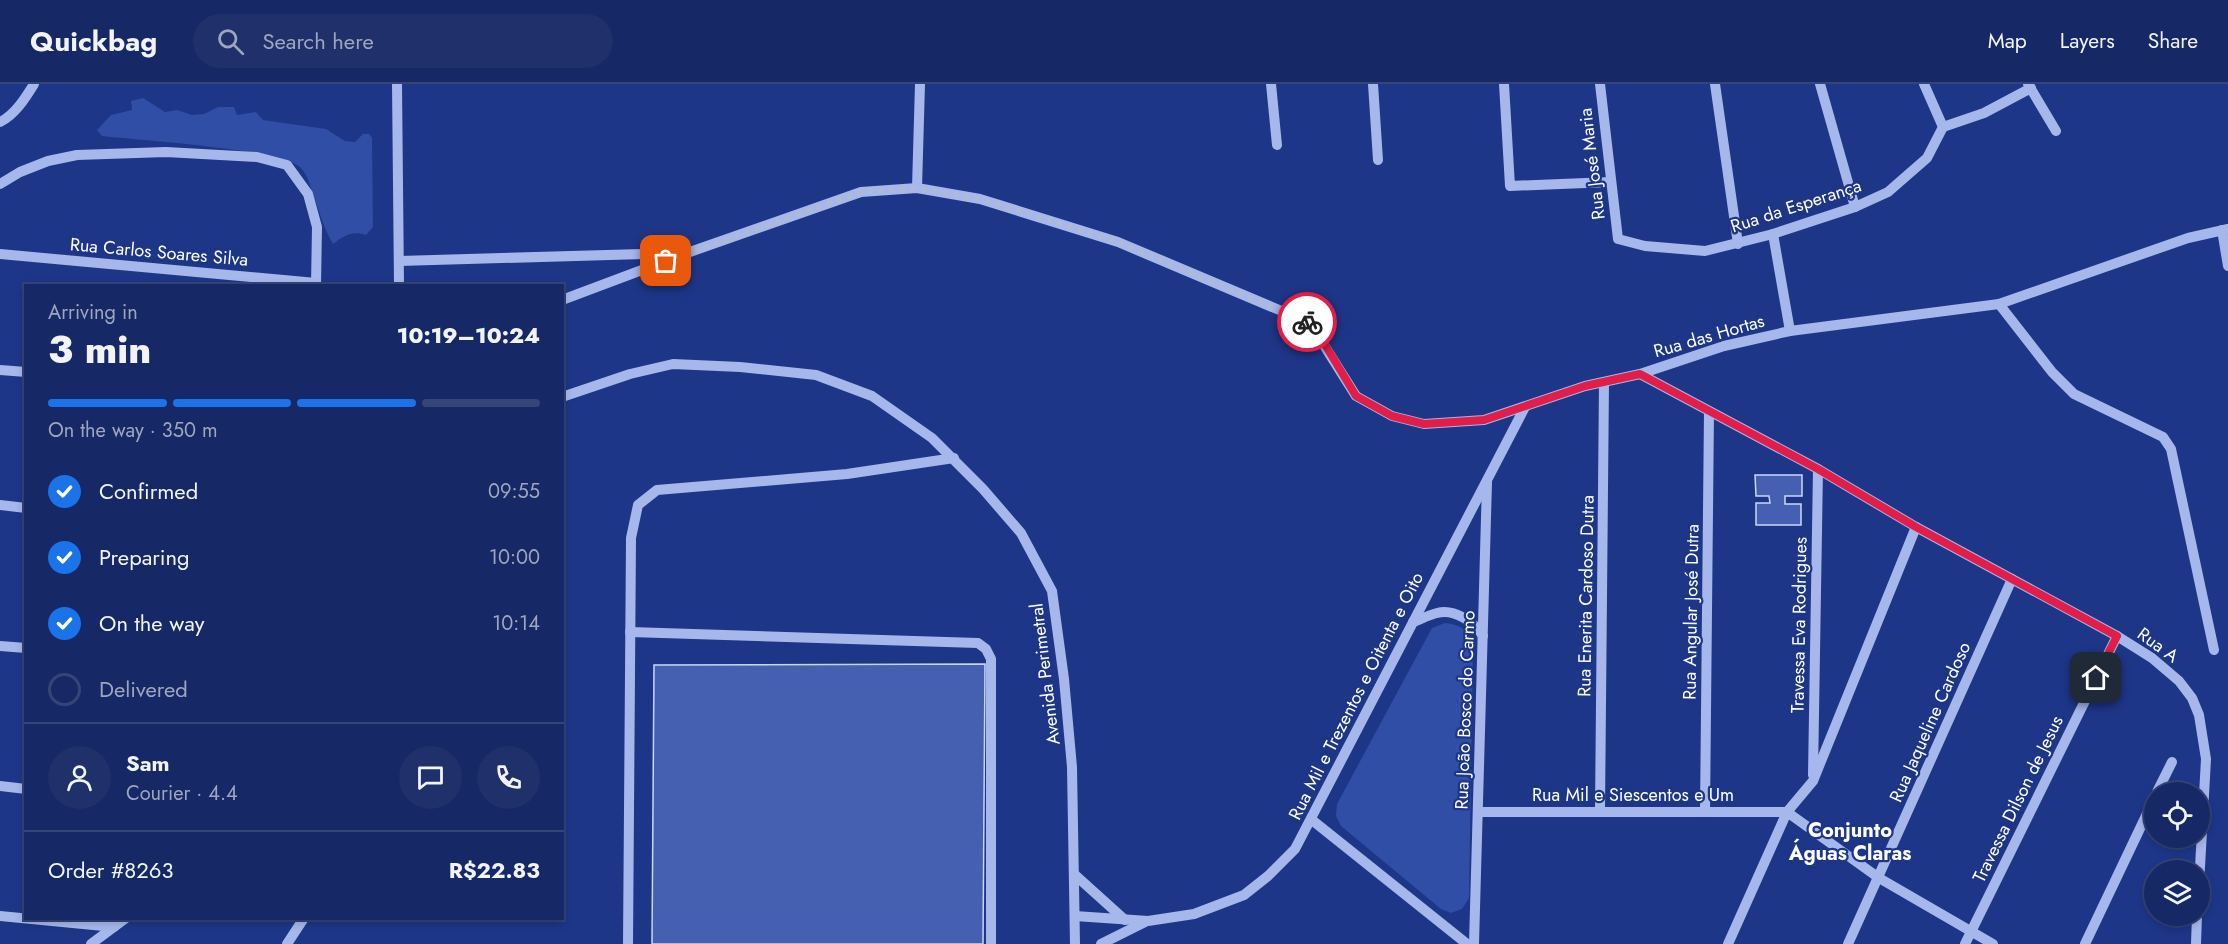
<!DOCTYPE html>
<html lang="en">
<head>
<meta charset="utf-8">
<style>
  :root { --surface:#162865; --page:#1f306b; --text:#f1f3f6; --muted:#9ea6bf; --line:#354479; --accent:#1a73e8 }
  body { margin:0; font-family:Jost,sans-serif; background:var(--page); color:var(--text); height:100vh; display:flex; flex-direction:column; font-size:22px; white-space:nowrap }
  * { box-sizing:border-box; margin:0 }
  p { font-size:20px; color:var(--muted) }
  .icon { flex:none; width:33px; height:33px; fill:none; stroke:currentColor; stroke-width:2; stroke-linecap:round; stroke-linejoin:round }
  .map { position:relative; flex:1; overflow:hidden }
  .panel { position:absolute; left:24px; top:200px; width:540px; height:636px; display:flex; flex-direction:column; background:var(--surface); border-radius:0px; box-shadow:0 3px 9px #0003,0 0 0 2px var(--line) }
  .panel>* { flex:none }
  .fabs { position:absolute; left:2144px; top:698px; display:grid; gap:12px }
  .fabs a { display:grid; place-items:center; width:66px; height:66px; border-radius:50%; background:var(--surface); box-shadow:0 3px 9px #0003,0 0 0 2px var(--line); font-size:30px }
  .pin { position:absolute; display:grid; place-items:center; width:51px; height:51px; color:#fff; margin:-26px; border-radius:12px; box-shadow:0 3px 9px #0006 }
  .courier { position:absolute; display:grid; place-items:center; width:60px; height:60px; margin:-30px; border:4px solid #e11d48; border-radius:50%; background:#fff; color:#222; box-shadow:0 2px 8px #0007 }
  .overview em { font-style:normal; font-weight:800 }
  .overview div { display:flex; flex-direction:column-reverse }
  .overview { display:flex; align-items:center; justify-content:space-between; height:102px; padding:0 24px }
  h1 { font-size:39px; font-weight:800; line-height:45px }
  .bar { display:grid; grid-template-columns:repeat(4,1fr); gap:9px 6px; align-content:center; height:72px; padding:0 24px }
  .bar i { height:8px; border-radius:4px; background:var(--line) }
  .bar .active { background:var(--accent) }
  .bar p { grid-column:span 4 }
  .line { display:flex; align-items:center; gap:15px; padding:0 24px; border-top:2px solid var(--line) }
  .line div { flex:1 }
  .round { display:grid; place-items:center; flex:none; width:63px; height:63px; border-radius:32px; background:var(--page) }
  ol { padding:0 24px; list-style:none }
  li { display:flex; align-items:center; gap:18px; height:66px }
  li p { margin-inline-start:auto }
  li .icon { padding:6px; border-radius:50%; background:var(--accent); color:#fff; stroke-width:4 }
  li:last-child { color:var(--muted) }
  li i { width:33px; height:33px; border:3px solid var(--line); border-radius:50% }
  header { display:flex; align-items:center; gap:36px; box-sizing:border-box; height:84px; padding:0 30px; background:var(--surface); border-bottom:2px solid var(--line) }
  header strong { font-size:28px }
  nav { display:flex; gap:33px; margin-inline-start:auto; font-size:21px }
  .search { width:420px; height:54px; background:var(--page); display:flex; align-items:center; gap:15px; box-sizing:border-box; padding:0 21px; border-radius:33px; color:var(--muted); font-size:22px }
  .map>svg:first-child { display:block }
  .green { fill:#304ea5 }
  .building { fill:#4560b0; stroke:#cbd6f8; stroke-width:1.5 }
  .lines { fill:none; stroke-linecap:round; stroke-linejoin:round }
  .minor { stroke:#a6b7eb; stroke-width:10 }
  .done { stroke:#b0b9d5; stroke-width:6; stroke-dasharray:0 10.8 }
  .route { stroke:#e11d48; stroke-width:8 }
  .labels { text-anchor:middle; stroke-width:4.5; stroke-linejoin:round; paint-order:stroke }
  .street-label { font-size:18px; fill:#fff; stroke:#1d3687 }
  .neighbourhood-label { font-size:20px; font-weight:bold; fill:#fff; stroke:#1d3687 }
</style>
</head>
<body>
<header>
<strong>Quickbag</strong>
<div class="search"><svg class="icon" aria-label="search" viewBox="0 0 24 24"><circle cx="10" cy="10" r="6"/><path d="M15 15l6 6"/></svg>Search here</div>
<nav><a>Map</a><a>Layers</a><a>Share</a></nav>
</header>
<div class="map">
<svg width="2228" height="860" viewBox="0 0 2228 860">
  <rect width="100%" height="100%" fill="#1d3687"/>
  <g class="green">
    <path d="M143,14l22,14 12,-2 15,5 12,-1 14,-7h16l3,8 19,-3 7,8 63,9 19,12 10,1 8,-8h6l3,4 1,89 -7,8c-13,-5 -23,1 -33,9 -9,-15 -13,-31 -19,-47 -4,-10 -5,-20 -13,-29 -19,-19 -165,-28 -199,-32l-5,-6 14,-15 21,-5 -1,-9z"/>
    <path d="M1445,539c15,1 25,8 28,23l-4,252 -7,11 -11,4 -10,-4 -100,-83 -5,-10 1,-12 95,-176z"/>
  </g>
  <g class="building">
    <polygon points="1755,391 1802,391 1802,412 1785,412 1785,420 1801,420 1801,441 1756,441 1756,419 1770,419 1769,412 1756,412"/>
    <polygon points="985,580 983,860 652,860 654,581"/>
  </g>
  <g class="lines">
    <g class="minor">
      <polyline points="397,0 399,201"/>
      <polyline points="1271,0 1277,61"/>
      <polyline points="1373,0 1378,76"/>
      <polyline points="1504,0 1510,102 1610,98"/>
      <polyline points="1600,0 1618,155 1645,162 1705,167 1773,150 1855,123 1888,108 1927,74 1943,43"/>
      <polyline points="1715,0 1738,160"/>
      <polyline points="1820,0 1855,123"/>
      <polyline points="1924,0 1943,43"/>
      <polyline points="2028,0 2056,47"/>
      <path d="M0,38c15,-7 26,-25 34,-38"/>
      <polyline points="1943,43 1984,29 2031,4"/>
      <polyline points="0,100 20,88 48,77 77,71 166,68 257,73 287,81 308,110 317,143 316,201"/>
      <polyline points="917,104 920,0"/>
      <polyline points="2222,146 2228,182"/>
      <polyline points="1773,150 1790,247"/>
      <polyline points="0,170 316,199"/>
      <polyline points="399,177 678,169"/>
      <polyline points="562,216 687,169 861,108 917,104 980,115 1118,158 1310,239 1356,312 1392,332 1424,340 1484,336 1585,302 1640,290 1724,262 1790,247 1999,220 2188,154 2228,145"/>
      <polyline points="1999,220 2052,288 2074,310 2163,353 2171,365 2214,566"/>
      <polyline points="0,286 26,288"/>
      <polyline points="1640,290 1818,385 1916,443 2117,552 2152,574 2179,597 2192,614 2199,631 2206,675 2199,801"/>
      <polyline points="562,313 630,290 673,280 740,283 816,291 872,312 932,354 983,405 1021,449 1052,507 1064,595 1072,683 1075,860"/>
      <polyline points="0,421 26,424"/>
      <path d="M1413,538c8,-3 16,-7 24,-9 17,-5 37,9 46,23"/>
      <polyline points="630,548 978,559 986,565 991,575 991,860"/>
      <polyline points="0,562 26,564"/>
      <polyline points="1813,691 1818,385"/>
      <polyline points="0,702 26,705"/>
      <polyline points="2157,708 2172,678"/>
      <polyline points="1600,726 1604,298"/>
      <polyline points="1479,728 1787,728 1879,794 1993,860"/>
      <polyline points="1705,728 1709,327"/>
      <polyline points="1312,736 1467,860"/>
      <polyline points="1074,790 1125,836"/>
      <polyline points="0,832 114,843"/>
      <polyline points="1075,832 1148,837 1194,830 1244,811 1268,792 1295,765 1525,323"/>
      <polyline points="91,860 126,834"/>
      <polyline points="287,860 304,834"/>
      <polyline points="628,860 631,454 638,421 657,406 847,390 954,374"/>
      <polyline points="1101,860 1145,838"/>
      <polyline points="1474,860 1487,398"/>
      <polyline points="1728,860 1787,728 1813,697 1916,443"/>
      <polyline points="1848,860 2012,495"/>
      <polyline points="1965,860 2117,552"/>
      <polyline points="2085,860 2154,715"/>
      <polyline points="2196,860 2197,831"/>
    </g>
  </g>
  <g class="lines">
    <polyline class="done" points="666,177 861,108 917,104 980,115 1118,158 1307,238"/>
    <polyline class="route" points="1307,238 1315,244 1356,312 1392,332 1424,340 1484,336 1585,302 1640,290 1818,385 1916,443 2117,552 2096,594"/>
  </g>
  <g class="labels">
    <g class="street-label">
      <text transform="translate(1592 80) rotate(-97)" y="6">Rua José Maria</text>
      <text transform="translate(1796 122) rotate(-18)" y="6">Rua da Esperança</text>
      <text transform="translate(159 168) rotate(5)" y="6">Rua Carlos Soares Silva</text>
      <text transform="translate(1709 252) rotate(-16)" y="6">Rua das Hortas</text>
      <text transform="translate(1586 512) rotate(-89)" y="6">Rua Enerita Cardoso Dutra</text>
      <text transform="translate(1691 528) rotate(-89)" y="6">Rua Angular José Dutra</text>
      <text transform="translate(1799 541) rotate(-89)" y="6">Travessa Eva Rodrigues</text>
      <text transform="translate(2158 561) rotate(36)" y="6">Rua A</text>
      <text transform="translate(1045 590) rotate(-97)" y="6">Avenida Perimetral</text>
      <text transform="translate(1356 612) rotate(-63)" y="6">Rua Mil e Trezentos e Oitenta e Oito</text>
      <text transform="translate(1465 626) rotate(-88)" y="6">Rua João Bosco do Carmo</text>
      <text transform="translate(1930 638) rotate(-66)" y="6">Rua Jaqueline Cardoso</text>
      <text x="1633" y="717">Rua Mil e Siescentos e Um</text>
      <text transform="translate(2018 715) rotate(-64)" y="6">Travessa Dilson de Jesus</text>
    </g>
    <g class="neighbourhood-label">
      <text x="1850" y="753">Conjunto<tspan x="1850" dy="23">Águas Claras</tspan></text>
    </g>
  </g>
</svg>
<div class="fabs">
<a><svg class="icon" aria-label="locate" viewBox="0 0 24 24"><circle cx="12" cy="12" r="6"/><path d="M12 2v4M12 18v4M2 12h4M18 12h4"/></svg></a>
<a><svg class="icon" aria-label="layers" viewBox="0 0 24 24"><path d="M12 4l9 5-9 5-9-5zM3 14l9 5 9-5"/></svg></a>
</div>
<div class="pin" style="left:666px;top:177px;background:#ea580c"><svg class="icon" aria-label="bag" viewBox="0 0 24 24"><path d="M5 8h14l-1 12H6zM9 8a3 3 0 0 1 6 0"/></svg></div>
<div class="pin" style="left:2096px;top:594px;background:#1f2937"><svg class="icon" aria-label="home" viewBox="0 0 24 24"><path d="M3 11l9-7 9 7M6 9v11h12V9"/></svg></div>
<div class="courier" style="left:1307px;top:238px"><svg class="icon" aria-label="bike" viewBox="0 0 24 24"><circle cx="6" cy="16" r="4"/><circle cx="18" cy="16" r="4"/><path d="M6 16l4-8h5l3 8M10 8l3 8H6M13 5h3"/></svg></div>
<section class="panel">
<div class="overview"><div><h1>3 min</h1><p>Arriving in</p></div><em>10:19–10:24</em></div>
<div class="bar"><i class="active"></i><i class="active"></i><i class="active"></i><i></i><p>On the way · 350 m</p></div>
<ol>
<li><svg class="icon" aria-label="check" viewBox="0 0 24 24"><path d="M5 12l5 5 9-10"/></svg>Confirmed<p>09:55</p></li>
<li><svg class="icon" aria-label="check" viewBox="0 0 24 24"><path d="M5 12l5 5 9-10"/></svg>Preparing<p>10:00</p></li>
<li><svg class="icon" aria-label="check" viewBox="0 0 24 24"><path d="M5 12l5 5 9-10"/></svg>On the way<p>10:14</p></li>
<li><i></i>Delivered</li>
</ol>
<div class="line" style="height:108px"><a class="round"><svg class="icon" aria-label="person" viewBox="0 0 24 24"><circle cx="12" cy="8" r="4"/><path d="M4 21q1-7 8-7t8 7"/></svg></a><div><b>Sam</b><p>Courier · 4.4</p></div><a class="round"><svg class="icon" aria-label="chat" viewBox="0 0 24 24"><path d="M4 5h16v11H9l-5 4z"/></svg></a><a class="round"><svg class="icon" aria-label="phone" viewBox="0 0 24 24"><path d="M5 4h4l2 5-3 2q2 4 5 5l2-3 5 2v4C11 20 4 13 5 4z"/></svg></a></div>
<div class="line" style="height:78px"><div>Order #8263</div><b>R$22.83</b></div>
</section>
</div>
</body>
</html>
